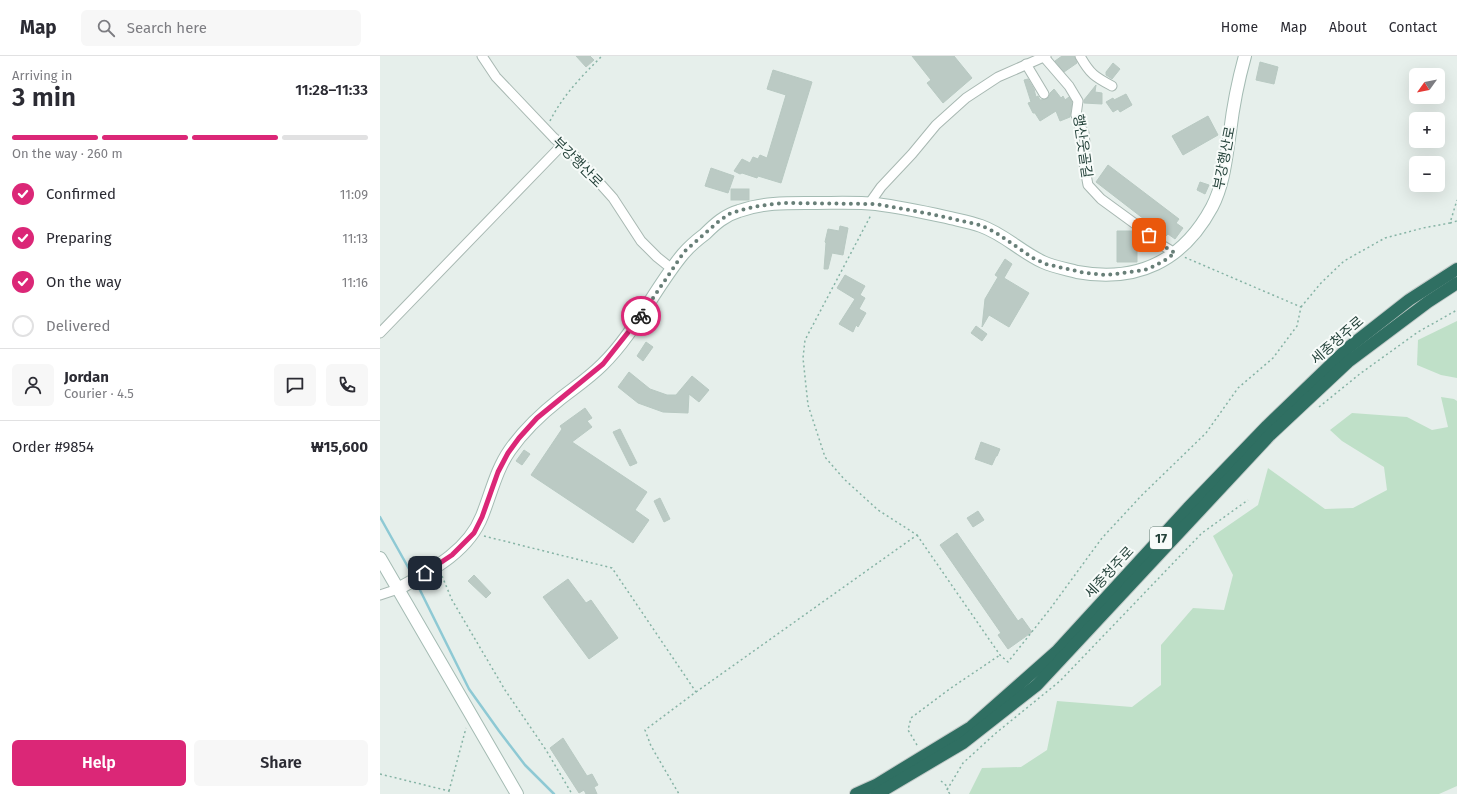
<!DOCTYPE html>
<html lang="en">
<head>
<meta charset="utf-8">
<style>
  :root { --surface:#fff; --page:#f7f7f7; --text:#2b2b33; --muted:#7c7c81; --line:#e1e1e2; --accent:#db2777 }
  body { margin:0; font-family:"Fira Sans","Noto Sans KR",sans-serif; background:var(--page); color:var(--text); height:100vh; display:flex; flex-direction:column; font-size:15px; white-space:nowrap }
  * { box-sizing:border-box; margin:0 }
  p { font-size:13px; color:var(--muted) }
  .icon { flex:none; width:22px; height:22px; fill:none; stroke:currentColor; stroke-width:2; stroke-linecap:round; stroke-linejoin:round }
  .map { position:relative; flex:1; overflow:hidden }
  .sheet { display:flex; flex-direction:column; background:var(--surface); width:380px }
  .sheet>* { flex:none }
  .needle { width:26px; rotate:237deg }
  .buttons { position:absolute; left:1029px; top:12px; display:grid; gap:8px }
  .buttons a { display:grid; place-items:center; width:36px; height:36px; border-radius:6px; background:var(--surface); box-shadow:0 4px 16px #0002; font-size:20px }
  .pin { position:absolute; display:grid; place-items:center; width:34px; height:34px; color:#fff; margin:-17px; border-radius:8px; box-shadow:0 2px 6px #0006 }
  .courier { position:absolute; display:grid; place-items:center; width:40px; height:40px; margin:-20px; border:3px solid #db2777; border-radius:50%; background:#fff; color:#222; box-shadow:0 1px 5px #0007 }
  .summary em { font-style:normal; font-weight:600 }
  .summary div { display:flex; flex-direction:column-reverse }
  .summary { display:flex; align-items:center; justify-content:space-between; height:68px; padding:0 12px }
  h1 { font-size:26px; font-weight:600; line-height:30px }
  .bar { display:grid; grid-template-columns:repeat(4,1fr); gap:6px 4px; align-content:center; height:48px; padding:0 12px }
  .bar i { height:5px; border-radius:3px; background:var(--line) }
  .bar .current { background:var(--accent) }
  .bar p { grid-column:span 4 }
  .line { display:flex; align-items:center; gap:10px; padding:0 12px; border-top:1px solid var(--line) }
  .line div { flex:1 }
  .round { display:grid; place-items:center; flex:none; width:42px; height:42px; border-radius:6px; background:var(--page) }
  ol { padding:0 12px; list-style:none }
  li { display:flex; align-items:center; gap:12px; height:44px }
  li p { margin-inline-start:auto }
  li .icon { padding:4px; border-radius:50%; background:var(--accent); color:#fff; stroke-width:4 }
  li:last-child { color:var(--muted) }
  li i { width:22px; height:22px; border:2px solid var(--line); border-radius:50% }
  .primary-button { display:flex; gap:8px; margin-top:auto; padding:8px 12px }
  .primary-button a { flex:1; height:46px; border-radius:6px; background:var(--accent); color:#fff; font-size:16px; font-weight:600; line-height:46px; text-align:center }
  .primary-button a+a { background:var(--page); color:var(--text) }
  header { display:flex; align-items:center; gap:24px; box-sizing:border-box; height:56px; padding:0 20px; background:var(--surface); border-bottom:1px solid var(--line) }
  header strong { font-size:19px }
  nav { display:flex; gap:22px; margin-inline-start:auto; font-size:14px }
  .search { width:280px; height:36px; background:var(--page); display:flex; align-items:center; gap:10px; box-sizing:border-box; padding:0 14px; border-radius:6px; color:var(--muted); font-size:15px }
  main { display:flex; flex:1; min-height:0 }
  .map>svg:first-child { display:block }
  .green { fill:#bfe0c8 }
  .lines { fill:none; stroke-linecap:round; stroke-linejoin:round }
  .stream { stroke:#8ec9d4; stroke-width:2.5 }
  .building { fill:#bbcac4; stroke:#b8c9c2 }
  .street-casing { stroke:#a8b8b2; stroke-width:11 }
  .secondary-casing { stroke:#a4bbb3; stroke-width:14 }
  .highway-casing { stroke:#c2cac8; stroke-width:14 }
  .path { stroke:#86b3a5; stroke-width:1.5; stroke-dasharray:2 3; stroke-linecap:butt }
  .street { stroke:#fff; stroke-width:9 }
  .secondary { stroke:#fff; stroke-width:12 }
  .highway { stroke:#2f6f62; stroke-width:12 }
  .done { stroke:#687f78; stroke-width:4; stroke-dasharray:0 7.2 }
  .route { stroke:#db2777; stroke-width:5 }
  .labels { text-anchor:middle; stroke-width:4; stroke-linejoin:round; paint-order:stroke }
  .shield { fill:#f7fbf9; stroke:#637a73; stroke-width:1 }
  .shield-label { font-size:13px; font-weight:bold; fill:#24423a }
  .street-label { font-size:14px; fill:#24423a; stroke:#f7fbf9 }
</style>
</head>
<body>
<header>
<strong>Map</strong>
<div class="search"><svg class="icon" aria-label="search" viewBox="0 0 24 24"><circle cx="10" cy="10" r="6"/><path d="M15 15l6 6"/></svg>Search here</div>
<nav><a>Home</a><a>Map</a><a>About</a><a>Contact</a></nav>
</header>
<main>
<section class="sheet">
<div class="summary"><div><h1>3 min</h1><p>Arriving in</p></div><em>11:28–11:33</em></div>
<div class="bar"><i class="current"></i><i class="current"></i><i class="current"></i><i></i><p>On the way · 260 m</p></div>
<ol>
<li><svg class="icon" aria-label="check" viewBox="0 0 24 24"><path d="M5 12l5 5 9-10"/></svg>Confirmed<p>11:09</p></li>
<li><svg class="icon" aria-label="check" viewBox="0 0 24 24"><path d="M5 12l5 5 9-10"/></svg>Preparing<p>11:13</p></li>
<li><svg class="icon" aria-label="check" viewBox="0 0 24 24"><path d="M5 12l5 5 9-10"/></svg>On the way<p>11:16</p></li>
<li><i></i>Delivered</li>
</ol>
<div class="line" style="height:72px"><a class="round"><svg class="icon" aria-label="person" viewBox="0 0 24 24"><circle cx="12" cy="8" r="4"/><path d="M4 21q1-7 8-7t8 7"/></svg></a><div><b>Jordan</b><p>Courier · 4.5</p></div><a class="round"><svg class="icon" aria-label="chat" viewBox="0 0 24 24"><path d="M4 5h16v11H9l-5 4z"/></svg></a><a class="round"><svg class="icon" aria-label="phone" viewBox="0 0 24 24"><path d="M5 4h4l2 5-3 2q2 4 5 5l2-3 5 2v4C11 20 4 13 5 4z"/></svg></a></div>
<div class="line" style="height:52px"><div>Order #9854</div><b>₩15,600</b></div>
<div class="primary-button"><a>Help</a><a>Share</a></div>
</section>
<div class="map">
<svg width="1077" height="738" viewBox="0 0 1077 738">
  <rect width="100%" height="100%" fill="#e6efeb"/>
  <g class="green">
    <polygon points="1077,265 1077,322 1061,319 1037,309 1038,284"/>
    <polygon points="1061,341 1074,343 1077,345 1077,730 1059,738 589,738 602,712 641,711 667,694 677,645 752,651 781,629 781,589 813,552 844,554 853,519 833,480 878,449 888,412 945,453 973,452 1007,434 1004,411 962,385 950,374 972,357 1027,361 1052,374 1068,371"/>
  </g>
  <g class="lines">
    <g class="stream">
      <polyline points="0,461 33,520"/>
      <polyline points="36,526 89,633 119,675 145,709 174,738"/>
    </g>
  </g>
  <g class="building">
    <polygon points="196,0 210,0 214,4 206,11"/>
    <polygon points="532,0 574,0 592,22 563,47 547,27 551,24"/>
    <polygon points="682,0 694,0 697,7 684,16 675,5"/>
    <polygon points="880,6 898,11 894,28 876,24"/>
    <polygon points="733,7 740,13 732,23 726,19 726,16"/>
    <polygon points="393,14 432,26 401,127 378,120 377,122 362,117 360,118 354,115 362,103 370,107 373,101 378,103 380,99 387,102 406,39 387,33"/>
    <polygon points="648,23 654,33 656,41 658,40 660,44 667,43 669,41 670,37 674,33 681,42 683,40 685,44 689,41 692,46 690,61 680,65 676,55 660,65 655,57 653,57 648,47 651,46 644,24"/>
    <polygon points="716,29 715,36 722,37 722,48 704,47 704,44"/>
    <polygon points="746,38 752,49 740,56 738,53 733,56 726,46 733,42 734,44"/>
    <polygon points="828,60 838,79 803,99 792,80"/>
    <polygon points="728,109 799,163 796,167 803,172 795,183 788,178 786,180 716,126"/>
    <polygon points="331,112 354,120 348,137 325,130"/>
    <polygon points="820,126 829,129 825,138 817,134"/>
    <rect x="351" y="133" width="18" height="11"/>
    <polygon points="460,170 468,172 463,199 452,197 448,213 444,213 446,187 445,186 448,173 459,175"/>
    <polygon points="737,175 755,175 757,177 757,206 737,206"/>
    <polygon points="625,203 632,208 624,222 649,237 629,271 609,259 602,271 605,243 618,221 615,219"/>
    <polygon points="465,219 485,230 480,239 485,242 479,253 486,257 478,271 476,269 473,276 459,268 475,243 457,232"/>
    <polygon points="596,270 607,278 602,285 591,277"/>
    <polygon points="266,286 273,291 263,305 257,300"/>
    <polygon points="249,316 270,333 287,339 296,339 312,320 329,334 319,346 309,338 308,357 283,356 258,347 238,331"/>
    <polygon points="205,352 212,362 207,365 212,371 192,386 267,436 255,454 269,464 253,487 151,419 182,373 180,370"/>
    <polygon points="240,373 257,407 250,410 233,376"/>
    <polygon points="601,386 620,393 617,400 616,400 612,409 595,403"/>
    <polygon points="144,394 150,398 142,409 136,405"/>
    <polygon points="280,442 290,463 284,466 274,445"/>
    <polygon points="598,455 604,464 593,471 587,462"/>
    <polygon points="577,477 638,565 642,562 652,576 628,593 618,579 621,577 560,489"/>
    <polygon points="94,519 111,537 106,542 88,525"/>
    <polygon points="188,523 206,547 211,544 238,582 209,603 163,541"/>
    <polygon points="183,682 207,720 212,718 218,729 214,731 217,738 206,738 204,734 199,737 170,692"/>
  </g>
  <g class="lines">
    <g class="street-casing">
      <g id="street">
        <polyline points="102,0 116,21 174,82 199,104 233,142 261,185 277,201 292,213"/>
        <path d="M700,0c10,18 15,21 32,30"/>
        <polyline points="664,1 689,30 698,45 696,59 699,69 704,77 705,87 703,102 708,129 721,143 758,170 780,188 795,197"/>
        <polyline points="646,8 664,38"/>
        <polyline points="489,148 501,131 532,98 556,69 586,42 618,21 666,0"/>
        <polyline points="0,277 182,89"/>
        <polyline points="0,539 18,533"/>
      </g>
    </g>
    <g class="secondary-casing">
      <g id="secondary">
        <polyline points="0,502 137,738"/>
        <path d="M18,533c32,-18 70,-37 84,-73 9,-22 14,-46 28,-66 14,-20 31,-36 50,-51 14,-11 29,-21 42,-34 33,-32 52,-76 81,-111 6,-7 14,-14 22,-20 10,-10 20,-19 34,-23 25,-9 51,-8 77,-8 20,0 40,-1 60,1 23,3 47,8 70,13 12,3 24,5 35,9 23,8 40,26 62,36 11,5 23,7 34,10 60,11 106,-11 135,-65 12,-23 14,-49 18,-75 3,-25 8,-51 15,-76"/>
      </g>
    </g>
    <g class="highway-casing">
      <g id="highway">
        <polyline points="476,738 496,729 591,671 677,595 808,452 887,370 969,291 1029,244 1077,213"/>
        <polyline points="497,738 583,687 657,629 890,379 968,306 1048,246 1077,227"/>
      </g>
    </g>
    <g class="path">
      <path d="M170,65c13,-26 32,-45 52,-65"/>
      <polyline points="1070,167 1077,165"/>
      <polyline points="921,251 941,227 964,205 1005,182 1043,172 1070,167 1077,144"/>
      <polyline points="939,351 981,317 1038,276 1077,254"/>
      <polyline points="537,479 620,599 628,606 670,553 722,482 762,439 826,377 858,332 893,302 917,270 921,251 804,201"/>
      <polyline points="104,480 232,512 316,636 265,674 271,690 299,738"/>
      <polyline points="62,520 72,544 125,634 166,694 192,738"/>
      <polyline points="316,636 537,479 498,454 464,423 445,401 428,349 423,302 425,284 491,159"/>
      <polyline points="537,689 528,674 531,662 571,632 620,599"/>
      <polyline points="0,718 69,735 68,738"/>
      <polyline points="561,725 568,731 567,734 570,738"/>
      <polyline points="567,734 583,707 616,677 680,625 822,477 868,444"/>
      <polyline points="69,735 86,672"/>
    </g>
    <use href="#street" class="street"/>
    <use href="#secondary" class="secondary"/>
    <use href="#highway" class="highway"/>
  </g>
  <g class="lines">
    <polyline class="done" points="261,260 304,196 338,166 349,158 361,154 378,150 402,147 496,148 551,158 600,169 615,176 653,202 666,208 705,217 727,219 758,215 768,213 784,205 795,197 780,188 769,179"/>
    <polyline class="route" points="45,517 72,499 94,477 102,461 118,416 128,397 139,382 157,362 223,308 261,260"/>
  </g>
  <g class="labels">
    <rect class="shield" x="770" y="471" width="22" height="22" rx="3"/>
    <g class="shield-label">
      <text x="781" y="487">17</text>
    </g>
    <g class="street-label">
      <text transform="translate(703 90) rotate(82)" y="5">행산웃골길</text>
      <text transform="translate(844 102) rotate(-79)" y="5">부강행산로</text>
      <text transform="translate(198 106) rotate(45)" y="5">부강행산로</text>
      <text transform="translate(957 284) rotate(-41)" y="5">세종청주로</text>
      <text transform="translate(729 516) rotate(-47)" y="5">세종청주로</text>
    </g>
  </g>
</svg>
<div class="buttons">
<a><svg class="needle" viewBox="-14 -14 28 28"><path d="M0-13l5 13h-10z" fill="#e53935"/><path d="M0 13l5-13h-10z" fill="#7c7c81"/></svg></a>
<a>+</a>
<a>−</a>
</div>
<div class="pin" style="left:769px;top:179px;background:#ea580c"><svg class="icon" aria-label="bag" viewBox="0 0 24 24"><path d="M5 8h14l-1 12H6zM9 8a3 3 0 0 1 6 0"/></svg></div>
<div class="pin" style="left:45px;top:517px;background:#1f2937"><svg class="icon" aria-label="home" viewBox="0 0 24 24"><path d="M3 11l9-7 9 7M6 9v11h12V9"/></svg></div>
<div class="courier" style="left:261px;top:260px"><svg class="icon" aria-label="bike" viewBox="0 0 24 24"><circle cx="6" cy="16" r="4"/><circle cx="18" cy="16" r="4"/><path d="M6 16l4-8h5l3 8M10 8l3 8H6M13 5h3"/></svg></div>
</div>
</main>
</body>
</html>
